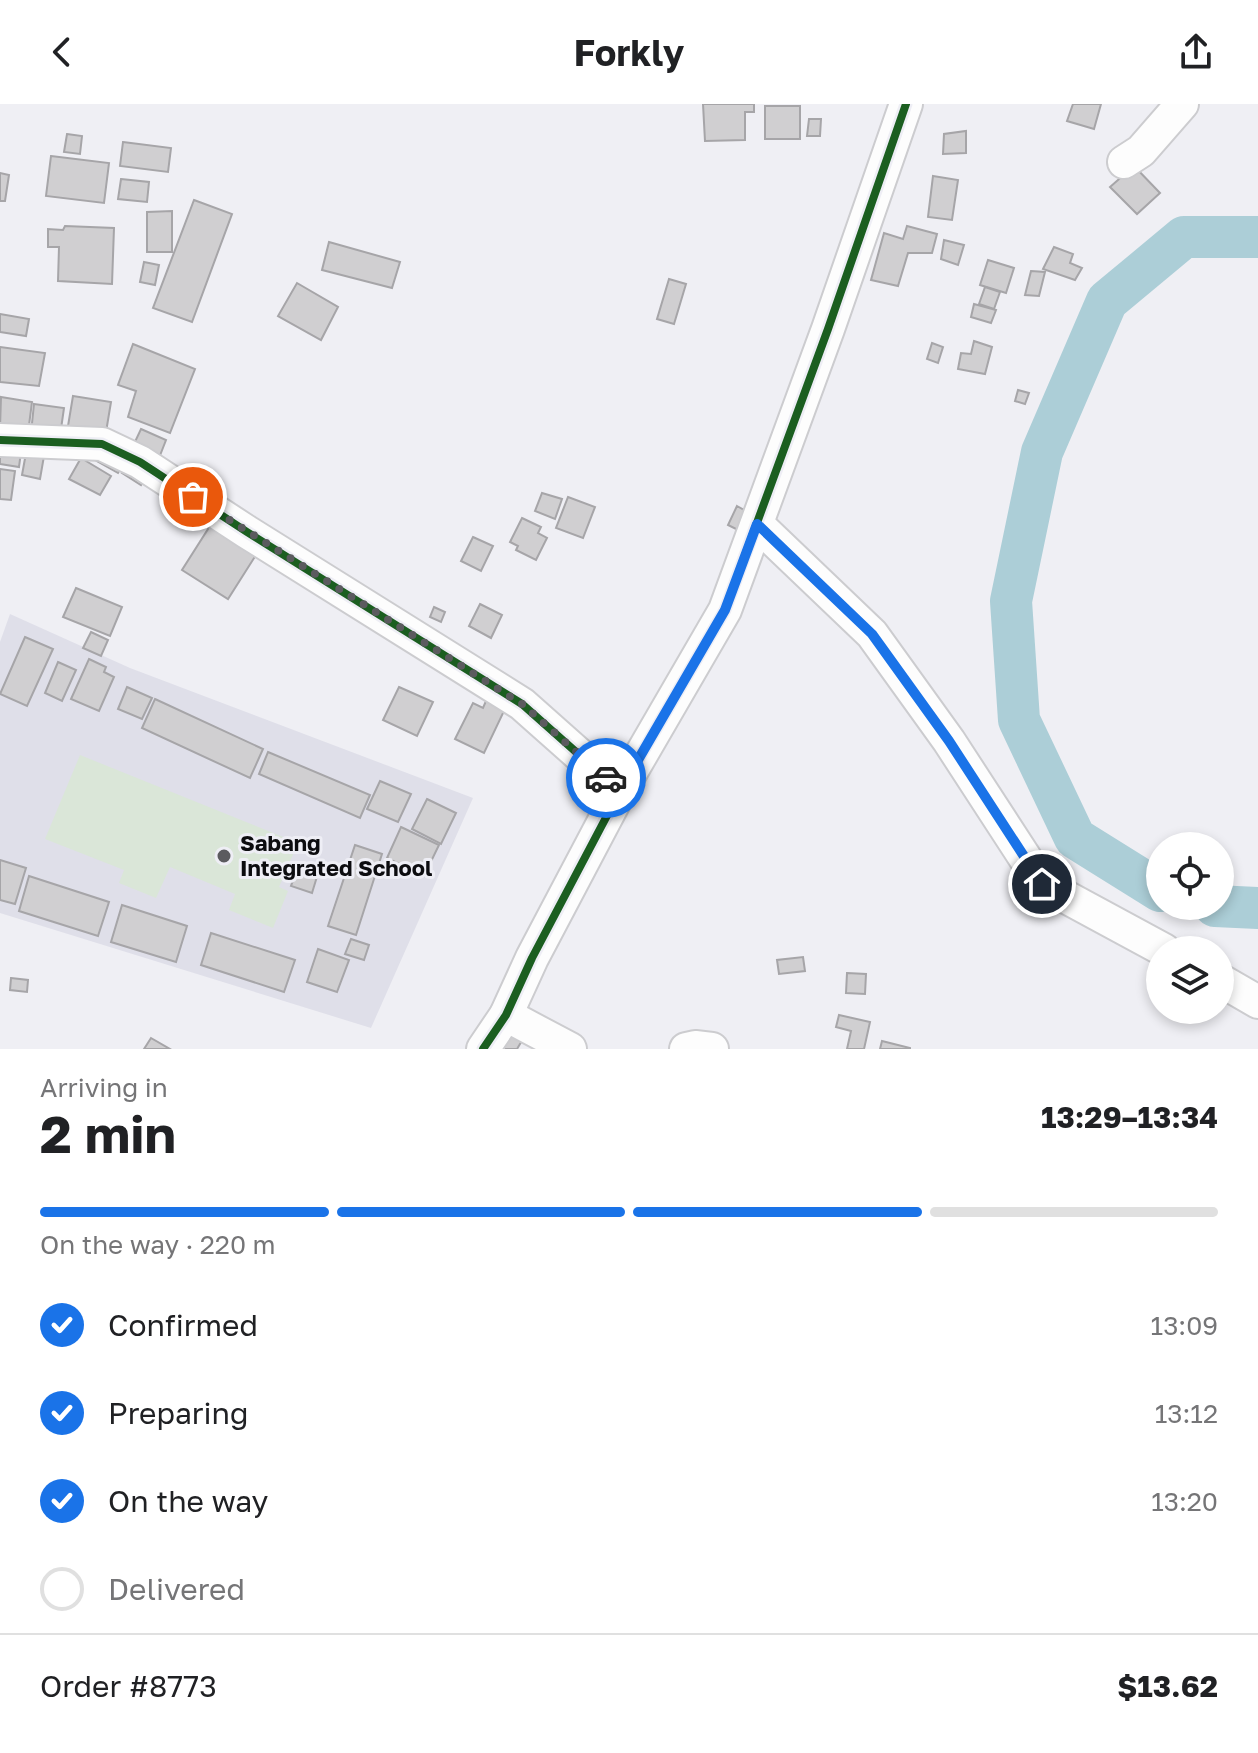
<!DOCTYPE html>
<html lang="en">
<head>
<meta charset="utf-8">
<style>
  :root { --surface:#fff; --page:#f6f6f6; --text:#202124; --muted:#757577; --line:#e0e0e0; --accent:#1a73e8 }
  body { margin:0; font-family:"Golos Text",sans-serif; background:var(--page); color:var(--text); height:100vh; display:flex; flex-direction:column; font-size:30px; white-space:nowrap }
  * { box-sizing:border-box; margin:0 }
  p { font-size:26px; color:var(--muted) }
  .icon { flex:none; width:44px; height:44px; fill:none; stroke:currentColor; stroke-width:2; stroke-linecap:round; stroke-linejoin:round }
  .map { position:relative; height:945px; overflow:hidden }
  .sheet { display:flex; flex-direction:column; background:var(--surface); flex:1 }
  .sheet>* { flex:none }
  .fabs { position:absolute; left:1146px; top:728px; display:grid; gap:16px }
  .fabs a { display:grid; place-items:center; width:88px; height:88px; border-radius:50%; background:var(--surface); box-shadow:0 4px 12px #0003; font-size:40px }
  .pin { position:absolute; display:grid; place-items:center; width:68px; height:68px; color:#fff; margin:-34px; border:4px solid #fff; border-radius:50%; box-shadow:0 2px 8px #0007 }
  .courier { position:absolute; display:grid; place-items:center; width:80px; height:80px; margin:-40px; border:6px solid #1a73e8; border-radius:50%; background:#fff; color:#222; box-shadow:0 2px 10px #0007 }
  .overview em { font-style:normal; font-weight:700 }
  .overview div { display:flex; flex-direction:column-reverse }
  .overview { display:flex; align-items:center; justify-content:space-between; height:136px; padding:0 40px }
  h1 { font-size:52px; font-weight:700; line-height:60px }
  .bar { display:grid; grid-template-columns:repeat(4,1fr); gap:12px 8px; align-content:center; height:96px; padding:0 40px }
  .bar i { height:10px; border-radius:6px; background:var(--line) }
  .bar .selected { background:var(--accent) }
  .bar p { grid-column:span 4 }
  .line { display:flex; align-items:center; gap:20px; padding:0 40px; border-top:2px solid var(--line) }
  .line div { flex:1 }
  ol { padding:0 40px; list-style:none }
  li { display:flex; align-items:center; gap:24px; height:88px }
  li p { margin-inline-start:auto }
  li .icon { padding:8px; border-radius:50%; background:var(--accent); color:#fff; stroke-width:4 }
  li:last-child { color:var(--muted) }
  li i { width:44px; height:44px; border:4px solid var(--line); border-radius:50% }
  header { display:flex; justify-content:space-between; align-items:center; height:104px; padding:0 40px; background:var(--surface); font-size:36px; font-weight:700 }
  .map>svg:first-child { display:block }
  .built { fill:#dfdfe9 }
  .green { fill:#dae6d8 }
  .lines { fill:none; stroke-linecap:round; stroke-linejoin:round }
  .river { stroke:#acced7; stroke-width:42 }
  .building { fill:#d0cfd1; stroke:#a6a5a8; stroke-width:2 }
  .minor-casing { stroke:#cccccf; stroke-width:36 }
  .minor { stroke:#fdfdfd; stroke-width:32 }
  .cycleway-casing { stroke:#eeeef5; stroke-width:13 }
  .cycleway { stroke:#1b5e20; stroke-width:8 }
  .done { stroke:#5b5b5f; stroke-width:8; stroke-dasharray:0 14.4 }
  .route { stroke:#1a73e8; stroke-width:10 }
  .poi-dot { fill:#5b5b5f; stroke:#eeeef5; stroke-width:3 }
  .labels { text-anchor:middle; stroke-width:6; stroke-linejoin:round; paint-order:stroke }
  .poi-label { font-size:22px; font-weight:bold; fill:#0c0c0f; stroke:#eeeef5; text-anchor:start }
</style>
</head>
<body>
<header><svg class="icon" aria-label="back" viewBox="0 0 24 24"><path d="M15 5l-7 7 7 7"/></svg>Forkly<svg class="icon" aria-label="share" viewBox="0 0 24 24"><path d="M12 15V3M7 8l5-5 5 5M5 13v7h14v-7"/></svg></header>
<div class="map">
<svg width="1258" height="945" viewBox="0 0 1258 945">
  <rect width="100%" height="100%" fill="#efeff4"/>
  <polygon class="built" points="10,510 130,564 473,694 371,924 0,809 0,538"/>
  <polygon class="green" points="80,651 298,739 279,783 288,787 273,824 229,806 235,790 170,763 156,794 119,779 124,766 45,735"/>
  <g class="lines">
    <g class="river">
      <polyline points="1160,787 1075,734 1019,616 1011,497 1042,348 1107,197 1184,133 1258,133"/>
      <polyline points="1215,802 1258,804"/>
    </g>
  </g>
  <g class="building">
    <polygon points="703,0 754,0 754,8 745,8 745,36 705,37"/>
    <polygon points="1073,0 1101,0 1094,25 1067,17"/>
    <rect x="765" y="2" width="35" height="33"/>
    <polygon points="809,15 821,15 820,32 807,32"/>
    <polygon points="966,27 966,49 943,50 944,30"/>
    <polygon points="67,30 82,32 80,50 64,48"/>
    <polygon points="123,38 171,44 168,68 120,62"/>
    <polygon points="51,52 109,59 104,99 46,92"/>
    <polygon points="1134,62 1160,89 1137,110 1110,83"/>
    <polygon points="0,69 9,71 5,97 0,97"/>
    <polygon points="933,72 958,76 952,116 928,113"/>
    <polygon points="121,75 149,78 147,98 118,95"/>
    <polygon points="194,96 232,110 192,218 153,204"/>
    <polygon points="172,107 172,148 147,148 147,108"/>
    <polygon points="65,122 114,124 112,180 58,177 59,143 48,143 48,125 63,126"/>
    <polygon points="907,122 937,130 932,149 908,149 898,182 871,176 884,129 903,135"/>
    <polygon points="944,136 964,141 958,161 941,155"/>
    <polygon points="329,138 400,158 392,184 322,166"/>
    <polygon points="1054,143 1073,150 1070,159 1082,164 1075,176 1043,165"/>
    <polygon points="988,156 1014,164 1006,189 980,181"/>
    <polygon points="144,158 159,161 155,181 140,178"/>
    <polygon points="1031,167 1045,168 1039,192 1025,191"/>
    <polygon points="669,175 686,180 674,220 657,215"/>
    <polygon points="297,179 338,203 321,236 278,212"/>
    <polygon points="985,183 1000,188 994,205 979,200"/>
    <polygon points="974,200 996,206 991,219 971,213"/>
    <polygon points="0,210 29,215 26,232 0,228"/>
    <polygon points="974,237 992,243 985,270 958,265 961,249 971,250"/>
    <polygon points="932,239 943,243 938,259 927,255"/>
    <polygon points="133,240 195,265 170,329 128,313 136,287 118,281"/>
    <polygon points="0,243 45,249 39,282 0,278"/>
    <polygon points="1018,286 1029,289 1025,300 1015,297"/>
    <polygon points="73,292 111,298 105,334 67,328"/>
    <polygon points="1,293 32,298 28,329 0,324"/>
    <polygon points="34,300 64,304 60,332 31,329"/>
    <polygon points="141,325 166,336 159,354 133,342"/>
    <polygon points="0,346 21,348 19,363 0,360"/>
    <polygon points="26,349 44,352 40,375 22,371"/>
    <polygon points="81,354 111,372 100,391 69,375"/>
    <polygon points="93,355 124,358 118,369"/>
    <polygon points="127,361 146,373 141,381 122,369"/>
    <polygon points="0,365 15,367 11,396 0,395"/>
    <polygon points="542,389 562,395 555,415 535,407"/>
    <polygon points="568,393 595,403 583,434 556,424"/>
    <polygon points="737,402 755,412 746,430 728,421"/>
    <polygon points="522,414 541,423 538,429 547,434 536,456 516,446 518,442 510,438"/>
    <polygon points="210,422 256,451 228,495 182,466"/>
    <polygon points="473,433 493,442 481,467 461,457"/>
    <polygon points="76,484 122,503 110,532 63,513"/>
    <polygon points="480,500 502,511 491,534 469,522"/>
    <polygon points="434,503 445,508 441,518 430,513"/>
    <polygon points="91,528 108,536 101,552 83,544"/>
    <polygon points="25,533 53,545 27,602 0,590"/>
    <polygon points="89,555 106,563 104,568 114,573 99,607 71,595"/>
    <polygon points="58,558 76,566 62,597 45,589"/>
    <polygon points="127,583 152,594 142,615 118,605"/>
    <polygon points="399,583 433,598 417,632 383,616"/>
    <polygon points="155,595 263,645 250,674 142,624"/>
    <polygon points="486,597 504,607 484,649 455,635 473,599 483,604"/>
    <polygon points="268,648 370,691 360,714 259,670"/>
    <polygon points="380,677 411,690 398,718 367,705"/>
    <polygon points="427,695 456,709 441,740 412,725"/>
    <polygon points="401,723 439,741 424,772 387,754"/>
    <polygon points="355,741 382,750 356,831 328,822"/>
    <polygon points="0,756 26,764 15,800 0,796"/>
    <polygon points="299,760 319,766 312,789 291,782"/>
    <polygon points="29,772 109,798 98,832 19,807"/>
    <polygon points="122,801 187,822 176,858 111,838"/>
    <polygon points="211,829 295,856 284,888 201,861"/>
    <polygon points="351,835 369,841 364,856 345,850"/>
    <polygon points="318,845 349,856 337,888 307,878"/>
    <polygon points="803,853 805,867 779,870 777,856"/>
    <polygon points="847,869 866,870 865,890 846,889"/>
    <polygon points="11,874 28,876 27,888 10,886"/>
    <polygon points="839,911 870,918 864,945 847,945 851,927 836,923"/>
    <polygon points="509,928 523,935 517,945 500,945"/>
    <polygon points="151,934 170,945 144,945"/>
    <polygon points="882,937 910,944 910,945 880,945"/>
  </g>
  <g class="lines">
    <g class="minor-casing">
      <g id="minor">
        <polyline points="1124,58 1141,47 1182,0"/>
        <polyline points="0,336 102,340 140,358 247,428 522,600 620,687"/>
        <polyline points="757,420 872,530 949,637 1042,780 1164,846"/>
        <polyline points="1220,876 1258,898"/>
        <polyline points="506,911 570,945"/>
        <polyline points="483,945 506,911 532,854 620,687 725,506 828,225 906,0"/>
        <polyline points="686,945 695,943 712,945"/>
      </g>
    </g>
    <use href="#minor" class="minor"/>
    <g class="cycleway-casing">
      <g id="cycleway">
        <polyline points="0,336 102,340 140,358 247,428 522,600 620,687"/>
        <polyline points="483,945 506,911 532,854 620,687 725,506 828,225 906,0"/>
      </g>
    </g>
    <use href="#cycleway" class="cycleway"/>
  </g>
  <g class="lines">
    <polyline class="done" points="193,393 522,600 606,674"/>
    <polyline class="route" points="606,674 620,687 725,506 757,420 872,530 949,637 1042,780"/>
  </g>
  <circle class="poi-dot" cx="224" cy="752" r="8"/>
  <g class="labels">
    <g class="poi-label">
      <text x="240" y="747">Sabang<tspan x="240" dy="25">Integrated School</tspan></text>
    </g>
  </g>
</svg>
<div class="fabs">
<a><svg class="icon" aria-label="locate" viewBox="0 0 24 24"><circle cx="12" cy="12" r="6"/><path d="M12 2v4M12 18v4M2 12h4M18 12h4"/></svg></a>
<a><svg class="icon" aria-label="layers" viewBox="0 0 24 24"><path d="M12 4l9 5-9 5-9-5zM3 14l9 5 9-5"/></svg></a>
</div>
<div class="pin" style="left:193px;top:393px;background:#ea580c"><svg class="icon" aria-label="bag" viewBox="0 0 24 24"><path d="M5 8h14l-1 12H6zM9 8a3 3 0 0 1 6 0"/></svg></div>
<div class="pin" style="left:1042px;top:780px;background:#1f2937"><svg class="icon" aria-label="home" viewBox="0 0 24 24"><path d="M3 11l9-7 9 7M6 9v11h12V9"/></svg></div>
<div class="courier" style="left:606px;top:674px"><svg class="icon" aria-label="car" viewBox="0 0 24 24"><path d="M5 17H2v-5l4-1 3-4h7l3 4 3 1v5h-3M9 17h6M6 11h13"/><circle cx="7" cy="17" r="2"/><circle cx="17" cy="17" r="2"/></svg></div>
</div>
<section class="sheet">
<div class="overview"><div><h1>2 min</h1><p>Arriving in</p></div><em>13:29–13:34</em></div>
<div class="bar"><i class="selected"></i><i class="selected"></i><i class="selected"></i><i></i><p>On the way · 220 m</p></div>
<ol>
<li><svg class="icon" aria-label="check" viewBox="0 0 24 24"><path d="M5 12l5 5 9-10"/></svg>Confirmed<p>13:09</p></li>
<li><svg class="icon" aria-label="check" viewBox="0 0 24 24"><path d="M5 12l5 5 9-10"/></svg>Preparing<p>13:12</p></li>
<li><svg class="icon" aria-label="check" viewBox="0 0 24 24"><path d="M5 12l5 5 9-10"/></svg>On the way<p>13:20</p></li>
<li><i></i>Delivered</li>
</ol>
<div class="line" style="height:104px"><div>Order #8773</div><b>$13.62</b></div>
</section>
</body>
</html>
